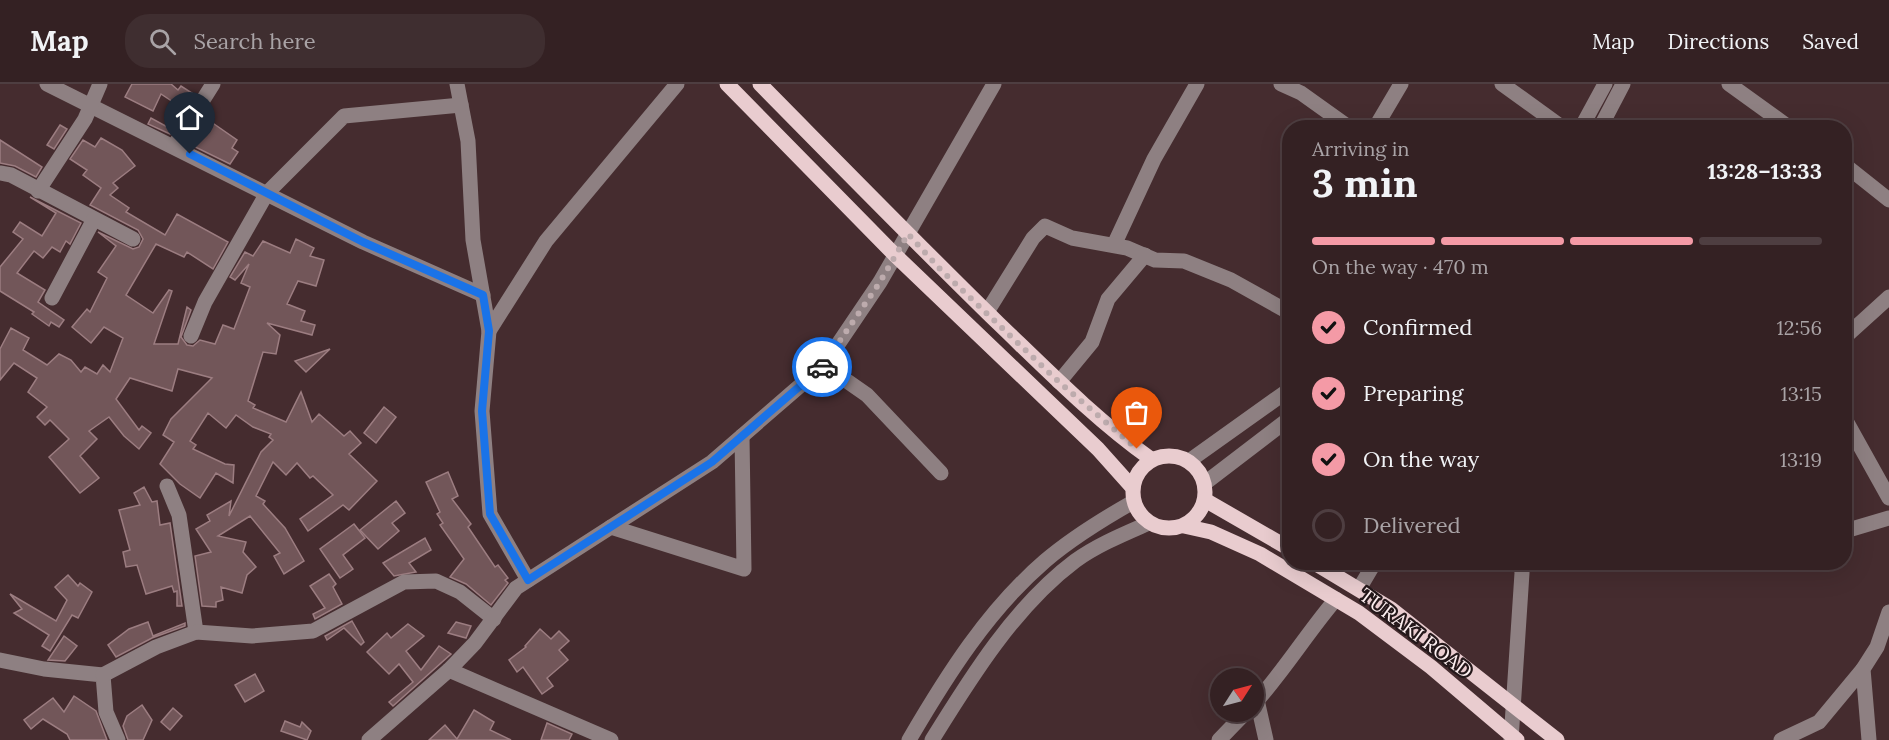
<!DOCTYPE html>
<html lang="en">
<head>
<meta charset="utf-8">
<style>
  :root { --surface:#342123; --page:#3f2e30; --text:#f1f3f6; --muted:#a9a3a6; --line:#4e3e41; --accent:#f49aa6 }
  body { margin:0; font-family:Lora,serif; background:var(--page); color:var(--text); height:100vh; display:flex; flex-direction:column; font-size:22px; white-space:nowrap }
  * { box-sizing:border-box; margin:0 }
  p { font-size:20px; color:var(--muted) }
  .icon { flex:none; width:33px; height:33px; fill:none; stroke:currentColor; stroke-width:2; stroke-linecap:round; stroke-linejoin:round }
  .map { position:relative; flex:1; overflow:hidden }
  .drawer { position:absolute; left:1282px; top:36px; width:570px; height:450px; display:flex; flex-direction:column; background:var(--surface); border-radius:24px; box-shadow:0 6px 24px #0002,0 0 0 2px var(--line) }
  .drawer>* { flex:none }
  .needle { width:39px; rotate:54deg }
  .buttons { position:absolute; left:1210px; top:584px; display:grid; gap:12px }
  .buttons a { display:grid; place-items:center; width:54px; height:54px; border-radius:50%; background:var(--surface); box-shadow:0 6px 24px #0002,0 0 0 2px var(--line); font-size:30px }
  .pin { position:absolute; display:grid; place-items:center; width:51px; height:51px; color:#fff; margin:-62px -26px; border-radius:50% 50% 50% 0; rotate:-45deg; box-shadow:0 0 6px #0007 }
  .pin .icon { rotate:45deg }
  .courier { position:absolute; display:grid; place-items:center; width:60px; height:60px; margin:-30px; border:4px solid #1a73e8; border-radius:50%; background:#fff; color:#222; box-shadow:0 2px 8px #0007 }
  .summary em { font-style:normal; font-weight:700 }
  .summary div { display:flex; flex-direction:column-reverse }
  .summary { display:flex; align-items:center; justify-content:space-between; height:102px; padding:0 30px }
  h1 { font-size:39px; font-weight:700; line-height:45px }
  .bar { display:grid; grid-template-columns:repeat(4,1fr); gap:9px 6px; align-content:center; height:72px; padding:0 30px }
  .bar i { height:8px; border-radius:4px; background:var(--line) }
  .bar .selected { background:var(--accent) }
  .bar p { grid-column:span 4 }
  ol { padding:0 30px; list-style:none }
  li { display:flex; align-items:center; gap:18px; height:66px }
  li p { margin-inline-start:auto }
  li .icon { padding:6px; border-radius:50%; background:var(--accent); color:#111; stroke-width:4 }
  li:last-child { color:var(--muted) }
  li i { width:33px; height:33px; border:3px solid var(--line); border-radius:50% }
  header { display:flex; align-items:center; gap:36px; box-sizing:border-box; height:84px; padding:0 30px; background:var(--surface); border-bottom:2px solid var(--line) }
  header strong { font-size:28px }
  nav { display:flex; gap:33px; margin-inline-start:auto; font-size:21px }
  .search { width:420px; height:54px; background:var(--page); display:flex; align-items:center; gap:15px; box-sizing:border-box; padding:0 21px; border-radius:24px; color:var(--muted); font-size:22px }
  .map>svg:first-child { display:block }
  .building { fill:#725659; stroke:#9c7d81; stroke-width:1.5 }
  .lines { fill:none; stroke-linecap:round; stroke-linejoin:round }
  .minor { stroke:#8e8082; stroke-width:15 }
  .major { stroke:#e9cccf; stroke-width:15 }
  .done { stroke:#bdabad; stroke-width:6; stroke-dasharray:0 10.8 }
  .route { stroke:#1a73e8; stroke-width:8 }
  .labels { text-anchor:middle; stroke-width:4.5; stroke-linejoin:round; paint-order:stroke }
  .street-label { font-size:20px; fill:#fef0f1; stroke:#24181a }
</style>
</head>
<body>
<header>
<strong>Map</strong>
<div class="search"><svg class="icon" aria-label="search" viewBox="0 0 24 24"><circle cx="10" cy="10" r="6"/><path d="M15 15l6 6"/></svg>Search here</div>
<nav><a>Map</a><a>Directions</a><a>Saved</a></nav>
</header>
<div class="map">
<svg width="1889" height="656" viewBox="0 0 1889 656">
  <rect width="100%" height="100%" fill="#452c2f"/>
  <g class="building">
    <polygon points="132,0 171,0 178,6 181,2 195,11 170,50 148,40 151,34 171,45 185,26 161,10 153,27 125,13"/>
    <polygon points="204,33 237,56 232,64 238,68 230,80 187,59"/>
    <polygon points="60,41 67,45 54,65 47,61"/>
    <polygon points="101,54 122,66 135,82 113,99 118,104 110,111 129,124 126,128 165,151 177,130 228,158 213,185 187,168 184,173 156,160 126,211 153,229 169,206 172,207 154,260 178,260 187,223 191,226 181,253 187,261 193,262 200,256 215,260 223,241 234,245 250,203 241,199 249,180 235,196 230,193 245,168 253,172 263,157 290,169 296,155 314,164 310,172 324,176 316,202 298,197 287,220 305,227 301,237 315,241 312,251 267,239 280,251 276,270 263,268 248,317 255,321 253,324 286,338 301,308 312,338 319,330 344,352 350,347 361,359 349,370 377,397 349,426 343,421 308,447 300,435 333,411 313,392 310,394 297,379 286,391 273,378 256,412 265,417 263,420 285,444 304,477 284,490 274,472 280,469 250,432 218,452 246,458 243,468 256,483 247,491 242,509 221,503 223,516 216,518 216,523 202,522 195,472 211,468 196,445 210,437 207,431 231,417 229,432 261,368 273,356 269,353 271,350 253,343 236,331 226,344 208,329 190,357 196,361 193,365 225,380 234,381 233,399 216,389 200,414 180,400 160,380 174,358 163,351 171,335 212,294 178,285 172,307 130,294 116,315 139,346 142,342 151,349 139,365 124,352 109,333 89,347 97,355 80,372 99,394 80,409 49,373 69,355 50,336 45,341 37,333 47,323 28,308 37,294 14,279 0,296 0,265 11,244 29,254 23,266 47,281 59,270 71,276 81,288 85,283 97,290 103,281 110,288 123,254 104,243 91,259 72,243 87,225 90,228 107,194 98,188 116,162 98,148 133,165 139,163 143,155 138,146 90,121 101,104 83,91 87,86 70,75 83,56 95,63"/>
    <polygon points="0,56 42,83 36,93 15,82 0,79"/>
    <polygon points="30,113 81,139 70,160 66,157 60,168 52,163 43,174 34,167 17,189 45,206 38,218 64,236 59,243 51,238 49,242 32,230 34,228 0,207 0,183 23,155 13,148 20,138 42,152 56,129"/>
    <polygon points="330,265 306,288 295,277"/>
    <polygon points="384,323 396,333 376,359 364,349"/>
    <polygon points="448,388 458,412 452,415 471,440 468,443 495,483 498,481 508,494 505,496 508,499 491,521 466,500 450,493 464,475 440,441 443,439 437,430 440,428 426,398"/>
    <polygon points="144,403 152,418 157,417 160,441 170,439 182,522 177,522 177,507 174,508 172,502 146,510 137,481 126,483 123,468 130,466 119,426 140,421 134,409"/>
    <polygon points="396,417 405,429 392,439 399,447 378,465 360,446"/>
    <polygon points="354,440 365,454 343,471 353,485 340,494 320,465"/>
    <polygon points="425,454 431,466 409,479 416,488 394,492 383,479"/>
    <polygon points="329,490 336,500 333,503 342,520 315,535 313,530 325,524 310,502"/>
    <polygon points="68,491 78,502 80,499 92,508 78,534 72,531 50,567 42,562 49,551 14,529 22,525 10,510 56,537 67,516 55,503"/>
    <polygon points="352,537 364,558 361,561 344,544 327,556 325,552"/>
    <polygon points="148,538 153,552 185,539 185,542 152,554 116,573 108,561 129,545"/>
    <polygon points="456,538 471,542 466,554 448,549"/>
    <polygon points="408,540 424,552 406,567 421,586 439,562 451,570 393,622 389,618 413,598 399,580 389,590 367,568 387,549 391,554"/>
    <polygon points="540,545 551,555 559,547 569,557 559,566 568,576 547,594 553,602 542,610 523,583 517,588 509,576 526,563 525,562"/>
    <polygon points="64,552 77,562 65,577 48,576"/>
    <polygon points="255,590 264,607 245,618 235,601"/>
    <polygon points="74,612 96,627 107,656 70,656 67,650 43,635 31,645 24,636 53,614 64,628"/>
    <polygon points="142,621 152,636 143,656 128,656 123,642 127,632"/>
    <polygon points="173,624 182,632 170,646 161,638"/>
    <polygon points="474,626 494,638 490,646 511,656 429,656 445,641 457,655"/>
    <polygon points="285,637 300,643 302,638 311,647 307,656 281,647"/>
    <polygon points="547,639 572,650 569,656 541,656"/>
  </g>
  <g class="lines">
    <g class="minor">
      <polyline points="47,0 363,158 483,211"/>
      <polyline points="457,0 468,57 473,156 489,247 482,327 490,430 528,496"/>
      <polyline points="1281,0 1301,9 1350,44"/>
      <polyline points="1502,0 1563,44"/>
      <polyline points="1729,0 1790,44"/>
      <polyline points="1375,44 1401,0"/>
      <polyline points="1581,44 1605,0"/>
      <polyline points="1600,44 1623,0"/>
      <polyline points="174,62 213,0"/>
      <polyline points="1845,81 1889,116"/>
      <polyline points="0,89 11,91 133,155"/>
      <polyline points="38,107 85,35 100,0"/>
      <polyline points="1114,161 1154,75 1197,0"/>
      <polyline points="52,214 94,135"/>
      <polyline points="987,228 1033,154 1045,142 1072,154 1127,164 1155,176 1184,177 1231,196 1290,229"/>
      <polyline points="489,247 546,157 677,0"/>
      <polyline points="191,252 205,218 267,109 344,32 461,21"/>
      <polyline points="1845,253 1889,213"/>
      <polyline points="824,281 867,311 941,389"/>
      <polyline points="1059,298 1092,258 1108,215 1145,171"/>
      <polyline points="1845,335 1889,414"/>
      <polyline points="1189,377 1290,305"/>
      <polyline points="1205,399 1290,334"/>
      <polyline points="167,402 179,431 196,548"/>
      <polyline points="611,443 744,485 742,352"/>
      <polyline points="1845,447 1889,434"/>
      <polyline points="1359,505 1375,478"/>
      <polyline points="0,576 44,585 103,591 106,628 118,656"/>
      <polyline points="449,586 611,656"/>
      <polyline points="103,591 156,563 196,548 252,552 313,547 404,498 436,497 460,508 494,535"/>
      <polyline points="1257,616 1266,656"/>
      <path d="M1254,620c30,-33 53,-71 82,-105"/>
      <polyline points="369,656 449,586 475,559 516,504 712,378 824,281 880,198 994,0"/>
      <path d="M909,656c38,-65 79,-130 136,-179 27,-23 58,-42 88,-59"/>
      <path d="M932,656c39,-63 83,-134 143,-179 22,-16 49,-27 74,-38"/>
      <polyline points="1219,656 1247,627"/>
      <polyline points="1511,656 1522,489 1521,478"/>
      <polyline points="1781,656 1819,638 1863,585"/>
      <polyline points="1869,656 1863,585 1877,563 1889,528"/>
    </g>
    <g class="major">
      <polyline points="727,0 894,170 1098,365 1132,403"/>
      <path d="M760,0c79,80 158,161 238,239 49,47 98,97 153,136"/>
      <circle cx="1169" cy="408" r="36"/>
      <polyline points="1205,416 1290,465"/>
      <polyline points="1184,442 1211,448 1260,470 1359,529 1431,583 1517,656"/>
      <polyline points="1313,478 1391,525 1557,656"/>
    </g>
  </g>
  <g class="lines">
    <polyline class="done" points="822,283 880,198 908,150 941,186 1059,298 1137,365"/>
    <polyline class="route" points="190,70 363,158 483,211 489,247 482,327 490,430 528,496 712,378 822,283"/>
  </g>
  <g class="labels">
    <g class="street-label">
      <text transform="translate(1416 549) rotate(37)" y="7">TURAKI ROAD</text>
    </g>
  </g>
</svg>
<div class="buttons">
<a><svg class="needle" viewBox="-14 -14 28 28"><path d="M0-13l5 13h-10z" fill="#e53935"/><path d="M0 13l5-13h-10z" fill="#a9a3a6"/></svg></a>
</div>
<div class="pin" style="left:1137px;top:365px;background:#ea580c"><svg class="icon" aria-label="bag" viewBox="0 0 24 24"><path d="M5 8h14l-1 12H6zM9 8a3 3 0 0 1 6 0"/></svg></div>
<div class="pin" style="left:190px;top:70px;background:#1f2937"><svg class="icon" aria-label="home" viewBox="0 0 24 24"><path d="M3 11l9-7 9 7M6 9v11h12V9"/></svg></div>
<div class="courier" style="left:822px;top:283px"><svg class="icon" aria-label="car" viewBox="0 0 24 24"><path d="M5 17H2v-5l4-1 3-4h7l3 4 3 1v5h-3M9 17h6M6 11h13"/><circle cx="7" cy="17" r="2"/><circle cx="17" cy="17" r="2"/></svg></div>
<section class="drawer">
<div class="summary"><div><h1>3 min</h1><p>Arriving in</p></div><em>13:28–13:33</em></div>
<div class="bar"><i class="selected"></i><i class="selected"></i><i class="selected"></i><i></i><p>On the way · 470 m</p></div>
<ol>
<li><svg class="icon" aria-label="check" viewBox="0 0 24 24"><path d="M5 12l5 5 9-10"/></svg>Confirmed<p>12:56</p></li>
<li><svg class="icon" aria-label="check" viewBox="0 0 24 24"><path d="M5 12l5 5 9-10"/></svg>Preparing<p>13:15</p></li>
<li><svg class="icon" aria-label="check" viewBox="0 0 24 24"><path d="M5 12l5 5 9-10"/></svg>On the way<p>13:19</p></li>
<li><i></i>Delivered</li>
</ol>
</section>
</div>
</body>
</html>
